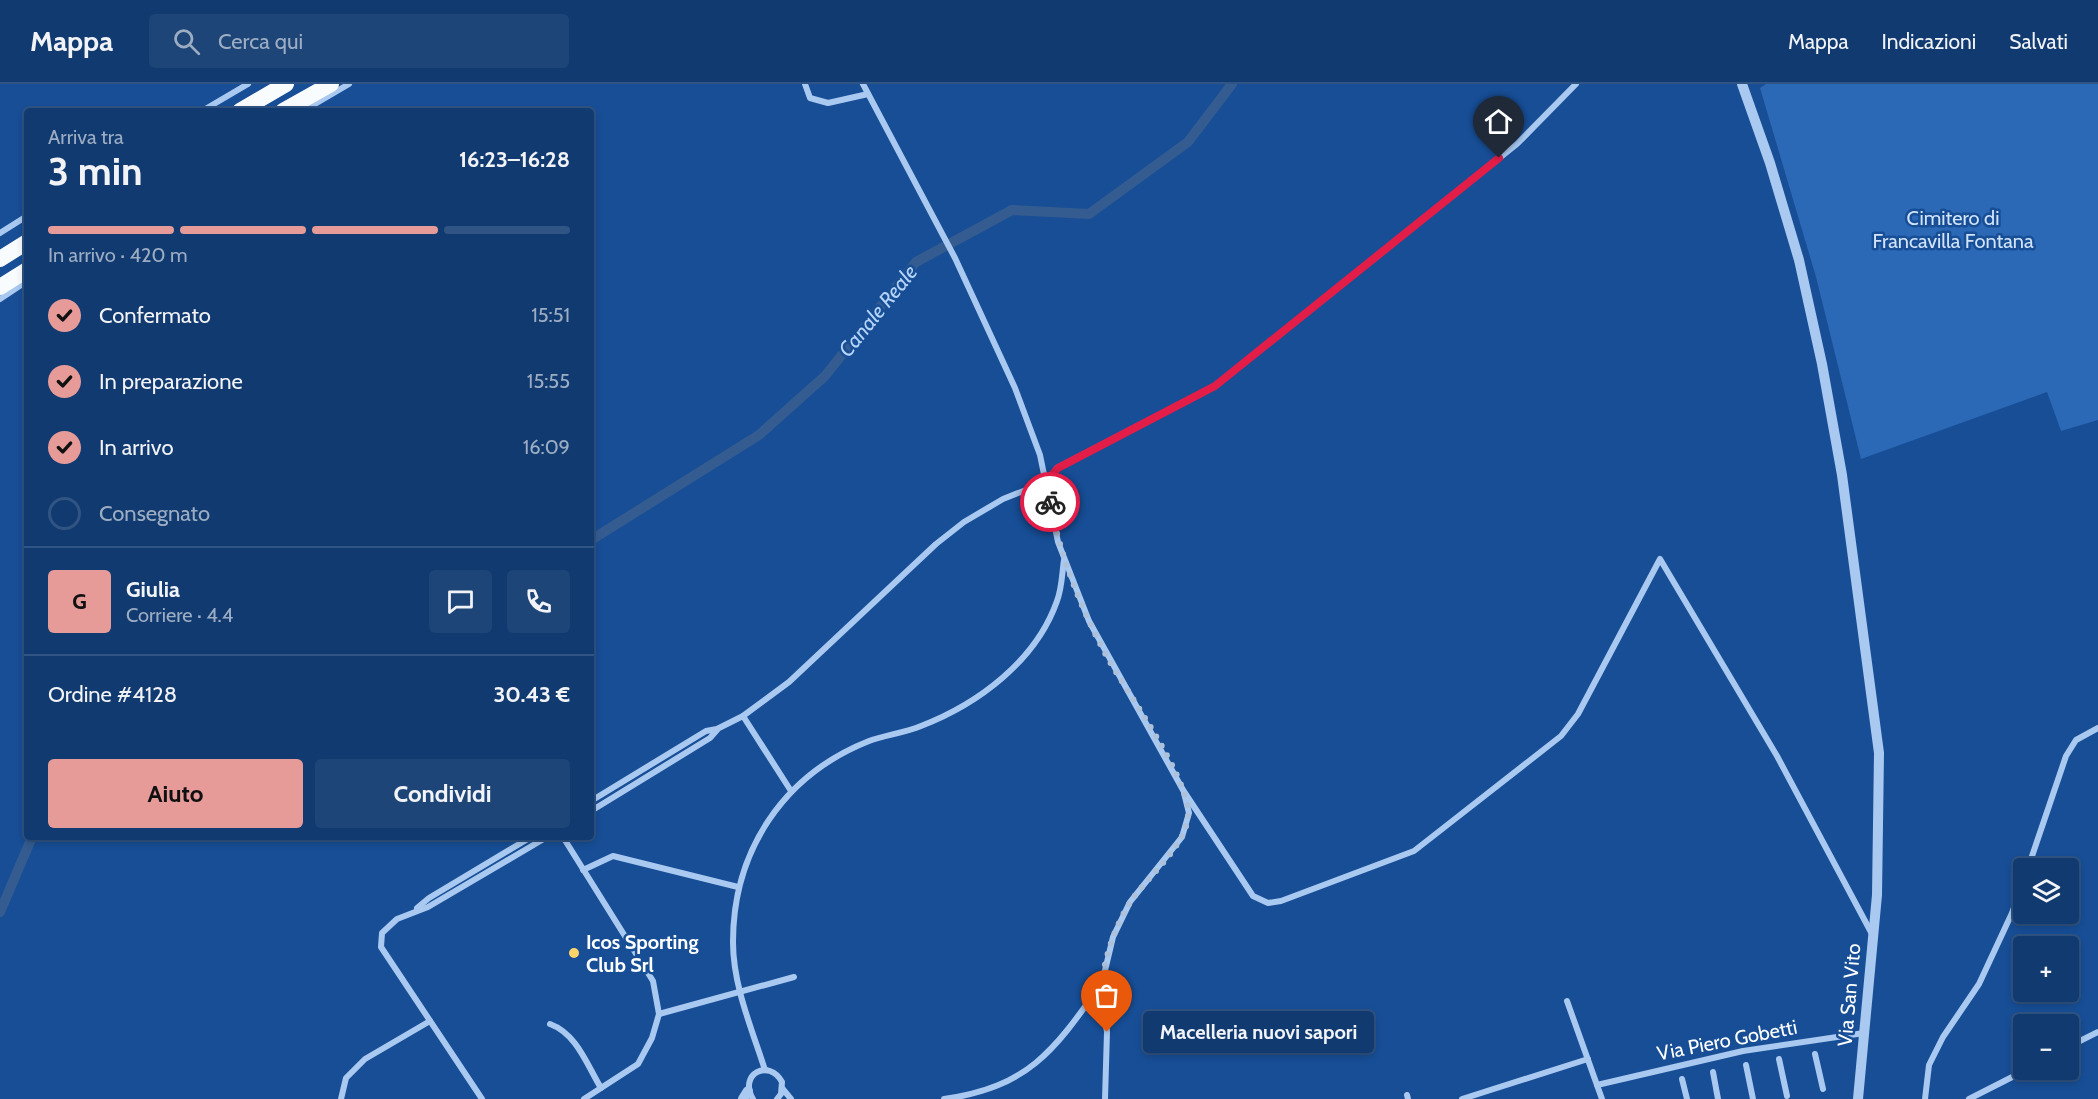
<!DOCTYPE html>
<html lang="it">
<head>
<meta charset="utf-8">
<style>
  :root { --surface:#113a70; --page:#1e4578; --text:#f1f3f6; --muted:#9cadc3; --line:#305483; --accent:#e69b98 }
  body { margin:0; font-family:Cabin,sans-serif; background:var(--page); color:var(--text); height:100vh; display:flex; flex-direction:column; font-size:22px; white-space:nowrap }
  * { box-sizing:border-box; margin:0 }
  p { font-size:20px; color:var(--muted) }
  .icon { flex:none; width:33px; height:33px; fill:none; stroke:currentColor; stroke-width:2; stroke-linecap:round; stroke-linejoin:round }
  .map { position:relative; flex:1; overflow:hidden }
  .details { position:absolute; left:24px; top:24px; width:570px; height:732px; display:flex; flex-direction:column; background:var(--surface); border-radius:6px; box-shadow:0 3px 9px #0003,0 0 0 2px var(--line) }
  .details>* { flex:none }
  .fabs { position:absolute; left:2013px; top:774px; display:grid; gap:12px }
  .fabs a { display:grid; place-items:center; width:66px; height:66px; border-radius:6px; background:var(--surface); box-shadow:0 3px 9px #0003,0 0 0 2px var(--line); font-size:30px }
  .pin { position:absolute; display:grid; place-items:center; width:51px; height:51px; color:#fff; margin:-62px -26px; border-radius:50% 50% 50% 0; rotate:-45deg; box-shadow:0 0 6px #0007 }
  .pin .icon { rotate:45deg }
  .courier { position:absolute; display:grid; place-items:center; width:60px; height:60px; margin:-30px; border:4px solid #e11d48; border-radius:50%; background:#fff; color:#222; box-shadow:0 2px 8px #0007 }
  .bubble { position:absolute; height:42px; border-radius:6px; background:var(--surface); box-shadow:0 3px 9px #0003,0 0 0 2px var(--line); font-size:20px; font-weight:800; line-height:42px; text-align:center }
  .headline em { font-style:normal; font-weight:800 }
  .headline div { display:flex; flex-direction:column-reverse }
  .headline { display:flex; align-items:center; justify-content:space-between; height:102px; padding:0 24px }
  h1 { font-size:39px; font-weight:800; line-height:45px }
  .bar { display:grid; grid-template-columns:repeat(4,1fr); gap:9px 6px; align-content:center; height:72px; padding:0 24px }
  .bar i { height:8px; border-radius:4px; background:var(--line) }
  .bar .current { background:var(--accent) }
  .bar p { grid-column:span 4 }
  .line { display:flex; align-items:center; gap:15px; padding:0 24px; border-top:2px solid var(--line) }
  .line div { flex:1 }
  .round { display:grid; place-items:center; flex:none; width:63px; height:63px; border-radius:6px; background:var(--page) }
  ol { padding:0 24px; list-style:none }
  li { display:flex; align-items:center; gap:18px; height:66px }
  li p { margin-inline-start:auto }
  li .icon { padding:6px; border-radius:50%; background:var(--accent); color:#111; stroke-width:4 }
  li:last-child { color:var(--muted) }
  li i { width:33px; height:33px; border:3px solid var(--line); border-radius:50% }
  .cta { display:flex; gap:12px; margin-top:auto; padding:12px 24px }
  .cta a { flex:1; height:69px; border-radius:6px; background:var(--accent); color:#111; font-size:24px; font-weight:800; line-height:69px; text-align:center }
  .cta a+a { background:var(--page); color:var(--text) }
  header { display:flex; align-items:center; gap:36px; box-sizing:border-box; height:84px; padding:0 30px; background:var(--surface); border-bottom:2px solid var(--line) }
  header strong { font-size:28px }
  nav { display:flex; gap:33px; margin-inline-start:auto; font-size:21px }
  .search { width:420px; height:54px; background:var(--page); display:flex; align-items:center; gap:15px; box-sizing:border-box; padding:0 21px; border-radius:6px; color:var(--muted); font-size:22px }
  .map>svg:first-child { display:block }
  .green { fill:#2b68b5 }
  .lines { fill:none; stroke-linecap:round; stroke-linejoin:round }
  .canal { stroke:#345c90; stroke-width:10 }
  .minor { stroke:#a9c9f1; stroke-width:6 }
  .tertiary { stroke:#a9c9f1; stroke-width:10 }
  .trunk { stroke:#f9fcff; stroke-width:16 }
  .done { stroke:#aec1da; stroke-width:6; stroke-dasharray:0 10.8 }
  .route { stroke:#e11d48; stroke-width:8 }
  .poi-dot { fill:#ffd569; stroke:#174e96; stroke-width:2 }
  .labels { text-anchor:middle; stroke-width:5; stroke-linejoin:round; paint-order:stroke }
  .park-label { font-size:20px; fill:#d1e4fc; stroke:#174e96 }
  .poi-label { font-size:20px; font-weight:bold; fill:#fff; stroke:#174e96; text-anchor:start }
  .street-label { font-size:20px; fill:#fff; stroke:#174e96 }
  .water-label { font-size:21px; font-style:italic; fill:#b6d4f8; stroke:#174e96 }
</style>
</head>
<body>
<header>
<strong>Mappa</strong>
<div class="search"><svg class="icon" aria-label="search" viewBox="0 0 24 24"><circle cx="10" cy="10" r="6"/><path d="M15 15l6 6"/></svg>Cerca qui</div>
<nav><a>Mappa</a><a>Indicazioni</a><a>Salvati</a></nav>
</header>
<div class="map">
<svg width="2098" height="1015" viewBox="0 0 2098 1015">
  <rect width="100%" height="100%" fill="#174e96"/>
  <polygon class="green" points="1766,0 2098,0 2098,336 2061,347 2047,308 1861,375 1816,193 1760,4"/>
  <g class="lines">
    <g class="canal">
      <polyline points="591,456 759,351 825,292 916,178 1012,126 1089,130 1188,58 1232,0"/>
      <polyline points="0,828 32,753"/>
    </g>
    <g class="minor">
      <polyline points="805,0 810,14 828,19 868,10"/>
      <polyline points="863,0 955,174 1015,304 1040,371 1058,458 1089,537 1183,706 1253,812 1268,819 1281,817 1414,767 1561,652 1578,630 1660,475 1777,672 1872,850"/>
      <polyline points="202,27 248,0"/>
      <polyline points="303,27 349,0"/>
      <polyline points="0,149 27,132"/>
      <polyline points="0,215 27,197"/>
      <polyline points="743,632 791,707"/>
      <polyline points="591,717 706,647 717,645 743,632 789,598 936,460 964,438 1003,415 1046,398 1057,384 1215,302 1517,60 1576,0"/>
      <polyline points="591,727 710,654 717,646"/>
      <polyline points="563,753 653,897 659,930 652,954 638,980 584,1015"/>
      <polyline points="2028,784 2066,672 2076,656 2098,644"/>
      <polyline points="583,786 613,772 738,803"/>
      <polyline points="417,824 429,814 531,753"/>
      <polyline points="1567,917 1602,1015"/>
      <polyline points="659,930 794,893"/>
      <path d="M550,940c27,10 37,41 51,64"/>
      <polyline points="2068,963 2098,948"/>
      <polyline points="1815,970 1823,1005"/>
      <polyline points="1779,975 1787,1012"/>
      <polyline points="1746,981 1753,1015"/>
      <path d="M765,986c-13,-41 -32,-84 -32,-128 0,-91 50,-167 136,-201 16,-6 35,-8 52,-15 57,-22 115,-65 136,-125 5,-13 5,-28 7,-41"/>
      <polyline points="1713,988 1718,1015"/>
      <polyline points="1682,995 1687,1015"/>
      <polyline points="1597,1001 1743,967 1864,949"/>
      <polyline points="782,1004 791,1015"/>
      <polyline points="1407,1011 1408,1015"/>
      <polyline points="341,1015 346,994 365,975 430,937"/>
      <polyline points="482,1015 381,863 382,849 397,835 428,823 547,753"/>
      <path d="M753,1015c-15,-25 16,-41 29,-17l-1,12 -4,5"/>
      <path d="M944,1015c86,-12 111,-50 158,-116"/>
      <polyline points="1105,1015 1107,948 1102,899 1113,853 1130,818 1182,753 1189,729 1184,709"/>
      <polyline points="1462,1015 1588,975"/>
      <polyline points="1925,1015 1929,981 1943,953 1979,900 2012,829 2024,796"/>
      <polyline points="1969,1015 2026,986"/>
    </g>
    <g class="tertiary">
      <polyline points="1742,0 1770,79 1799,176 1822,280 1842,391 1879,669 1877,811 1858,1015"/>
      <polyline points="743,1015 748,1007"/>
    </g>
    <g class="trunk">
      <polyline points="240,27 286,0"/>
      <polyline points="283,27 331,0"/>
      <polyline points="0,175 27,158"/>
      <polyline points="0,203 27,186"/>
    </g>
  </g>
  <g class="lines">
    <path class="done" d="M1050,418c10,53 30,105 56,153 21,38 79,116 82,156 3,31 -41,66 -57,90 -15,23 -26,54 -29,81 -1,16 3,34 5,50"/>
    <polyline class="route" points="1050,418 1046,398 1058,384 1215,302 1499,74"/>
  </g>
  <circle class="poi-dot" cx="574" cy="869" r="6"/>
  <g class="labels">
    <g class="park-label">
      <text x="1953" y="141">Cimitero di<tspan x="1953" dy="23">Francavilla Fontana</tspan></text>
    </g>
    <g class="poi-label">
      <text x="586" y="865">Icos Sporting<tspan x="586" dy="23">Club Srl</tspan></text>
    </g>
    <g class="street-label">
      <text transform="translate(1849 911) rotate(-85)" y="7">Via San Vito</text>
      <text transform="translate(1727 956) rotate(-11)" y="7">Via Piero Gobetti</text>
    </g>
    <g class="water-label">
      <text transform="translate(878 227) rotate(-51)" y="7">Canale Reale</text>
    </g>
  </g>
</svg>
<div class="fabs">
<a><svg class="icon" aria-label="layers" viewBox="0 0 24 24"><path d="M12 4l9 5-9 5-9-5zM3 14l9 5 9-5"/></svg></a>
<a>+</a>
<a>−</a>
</div>
<div class="pin" style="left:1107px;top:948px;background:#ea580c"><svg class="icon" aria-label="bag" viewBox="0 0 24 24"><path d="M5 8h14l-1 12H6zM9 8a3 3 0 0 1 6 0"/></svg></div>
<div class="pin" style="left:1499px;top:74px;background:#1f2937"><svg class="icon" aria-label="home" viewBox="0 0 24 24"><path d="M3 11l9-7 9 7M6 9v11h12V9"/></svg></div>
<div class="courier" style="left:1050px;top:418px"><svg class="icon" aria-label="bike" viewBox="0 0 24 24"><circle cx="6" cy="16" r="4"/><circle cx="18" cy="16" r="4"/><path d="M6 16l4-8h5l3 8M10 8l3 8H6M13 5h3"/></svg></div>
<div class="bubble" style="left:1143px;top:927px;width:231px">Macelleria nuovi sapori</div>
<section class="details">
<div class="headline"><div><h1>3 min</h1><p>Arriva tra</p></div><em>16:23–16:28</em></div>
<div class="bar"><i class="current"></i><i class="current"></i><i class="current"></i><i></i><p>In arrivo · 420 m</p></div>
<ol>
<li><svg class="icon" aria-label="check" viewBox="0 0 24 24"><path d="M5 12l5 5 9-10"/></svg>Confermato<p>15:51</p></li>
<li><svg class="icon" aria-label="check" viewBox="0 0 24 24"><path d="M5 12l5 5 9-10"/></svg>In preparazione<p>15:55</p></li>
<li><svg class="icon" aria-label="check" viewBox="0 0 24 24"><path d="M5 12l5 5 9-10"/></svg>In arrivo<p>16:09</p></li>
<li><i></i>Consegnato</li>
</ol>
<div class="line" style="height:108px"><b class="round" style="background:var(--accent);color:#111">G</b><div><b>Giulia</b><p>Corriere · 4.4</p></div><a class="round"><svg class="icon" aria-label="chat" viewBox="0 0 24 24"><path d="M4 5h16v11H9l-5 4z"/></svg></a><a class="round"><svg class="icon" aria-label="phone" viewBox="0 0 24 24"><path d="M5 4h4l2 5-3 2q2 4 5 5l2-3 5 2v4C11 20 4 13 5 4z"/></svg></a></div>
<div class="line" style="height:78px"><div>Ordine #4128</div><b>30.43 €</b></div>
<div class="cta"><a>Aiuto</a><a>Condividi</a></div>
</section>
</div>
</body>
</html>
